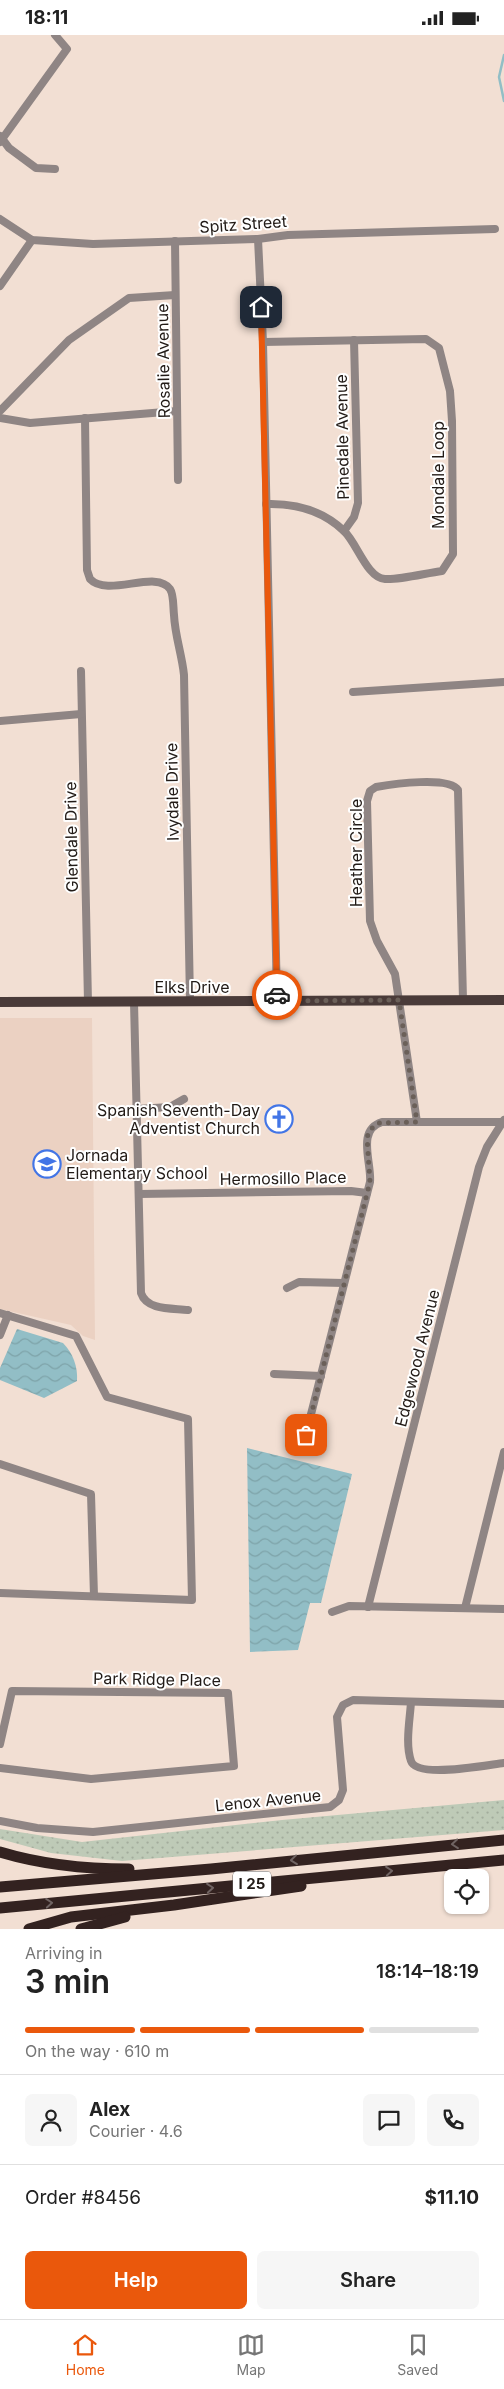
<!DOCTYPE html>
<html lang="en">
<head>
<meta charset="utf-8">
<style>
  :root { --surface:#fff; --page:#f6f6f6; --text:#222; --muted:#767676; --line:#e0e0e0; --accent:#ea580c }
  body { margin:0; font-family:Inter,sans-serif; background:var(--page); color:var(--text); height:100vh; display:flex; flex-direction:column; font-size:19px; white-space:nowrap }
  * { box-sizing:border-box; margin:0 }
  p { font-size:16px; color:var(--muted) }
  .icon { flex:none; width:28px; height:28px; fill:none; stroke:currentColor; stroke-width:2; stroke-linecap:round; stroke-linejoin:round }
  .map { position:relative; height:1894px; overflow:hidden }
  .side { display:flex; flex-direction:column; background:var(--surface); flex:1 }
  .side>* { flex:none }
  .buttons { position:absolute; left:444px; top:1834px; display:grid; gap:10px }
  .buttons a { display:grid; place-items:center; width:45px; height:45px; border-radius:8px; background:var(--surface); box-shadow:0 1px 4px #0004; font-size:25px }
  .pin { position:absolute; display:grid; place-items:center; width:42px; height:42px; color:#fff; margin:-21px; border-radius:10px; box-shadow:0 2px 8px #0006 }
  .courier { position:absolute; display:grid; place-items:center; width:50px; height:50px; margin:-25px; border:4px solid #ea580c; border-radius:50%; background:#fff; color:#222; box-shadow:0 1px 6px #0007 }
  .head em { font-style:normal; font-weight:600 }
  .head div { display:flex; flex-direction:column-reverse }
  .head { display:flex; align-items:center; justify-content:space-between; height:85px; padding:0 25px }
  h1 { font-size:32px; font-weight:600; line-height:38px }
  .bar { display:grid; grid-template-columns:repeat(4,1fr); gap:8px 5px; align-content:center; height:60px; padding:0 25px }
  .bar i { height:6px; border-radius:4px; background:var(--line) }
  .bar .current { background:var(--accent) }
  .bar p { grid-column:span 4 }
  .line { display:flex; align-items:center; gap:12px; padding:0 25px; border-top:1px solid var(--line) }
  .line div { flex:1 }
  .round { display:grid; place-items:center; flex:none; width:52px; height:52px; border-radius:8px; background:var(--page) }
  .action { display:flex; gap:10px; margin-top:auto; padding:10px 25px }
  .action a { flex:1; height:58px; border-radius:8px; background:var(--accent); color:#fff; font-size:20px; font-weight:600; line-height:58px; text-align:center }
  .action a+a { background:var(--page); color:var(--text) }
  .status { display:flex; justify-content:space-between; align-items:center; height:35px; padding:0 25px; background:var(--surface); direction:ltr }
  .status svg { height:14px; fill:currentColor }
  .dock { display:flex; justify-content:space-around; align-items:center; height:70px; border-top:1px solid var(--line); background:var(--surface); font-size:14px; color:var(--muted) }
  .dock a { display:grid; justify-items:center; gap:2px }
  .dock .current { color:var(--accent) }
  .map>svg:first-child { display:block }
  .built { fill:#ebd1c2 }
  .grass { fill:url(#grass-dots) }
  .water { fill:url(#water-waves) }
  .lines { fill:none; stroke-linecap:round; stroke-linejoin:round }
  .stream { stroke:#92bec6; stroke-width:2.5 }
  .minor { stroke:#8f8584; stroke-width:8 }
  .major { stroke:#4a3b39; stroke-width:10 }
  .highway { stroke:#332220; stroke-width:11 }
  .oneway { stroke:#706463 }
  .done { stroke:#6b6059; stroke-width:5; stroke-dasharray:0 9 }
  .route { stroke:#ea580c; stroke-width:6 }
  .labels { text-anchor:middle; stroke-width:4; stroke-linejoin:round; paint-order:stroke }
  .shield { fill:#fff; stroke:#645f5d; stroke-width:1 }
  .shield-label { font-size:15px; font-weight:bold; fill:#221b17 }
  .street-label { font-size:16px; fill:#221b17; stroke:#fff }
  .poi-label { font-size:16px; fill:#221b17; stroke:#fff; text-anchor:end }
</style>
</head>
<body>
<div class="status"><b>18:11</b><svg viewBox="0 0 49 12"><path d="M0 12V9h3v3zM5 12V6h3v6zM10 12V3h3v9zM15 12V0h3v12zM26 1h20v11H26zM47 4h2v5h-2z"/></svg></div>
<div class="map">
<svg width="504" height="1894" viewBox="0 0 504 1894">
  <defs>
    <pattern id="grass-dots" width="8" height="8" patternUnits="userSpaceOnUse" patternTransform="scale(1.25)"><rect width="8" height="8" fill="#becab7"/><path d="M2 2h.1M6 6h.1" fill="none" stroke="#a3ad9d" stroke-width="1.8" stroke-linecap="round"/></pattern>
    <pattern id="water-waves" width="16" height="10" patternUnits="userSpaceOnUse" patternTransform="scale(1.25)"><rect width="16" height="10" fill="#92bec6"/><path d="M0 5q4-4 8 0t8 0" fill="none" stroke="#7ea3a9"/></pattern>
  </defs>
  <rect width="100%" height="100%" fill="#f2dfd3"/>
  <polygon class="built" points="0,983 92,983 95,1305 83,1301 71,1290 0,1274"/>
  <polygon class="grass" points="504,1765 504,1795 122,1826 51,1818 0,1804 0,1794 82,1807 282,1785"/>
  <g class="water">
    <path d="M17,1294l46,14c10,10 15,24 14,38l-33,17 -44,-18v-12z"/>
    <polygon points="247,1413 352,1439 321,1568 310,1568 298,1615 250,1617"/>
  </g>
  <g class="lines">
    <polyline class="stream" points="504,20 499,42 504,66"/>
    <g class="minor">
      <polyline points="0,101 9,113 36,133 55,134"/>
      <polyline points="0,107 67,14 55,0"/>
      <polyline points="0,184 32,205 93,209 258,204 288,200 495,194"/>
      <polyline points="258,204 263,307 277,966"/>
      <polyline points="175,206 178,445"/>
      <polyline points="0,251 32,205"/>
      <path d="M263,307l163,-3 13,9 11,43 2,30 1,133 -11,17c-16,2 -41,9 -57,8 -18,-1 -28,-36 -41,-48 -22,-21 -48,-28 -78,-27"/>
      <polyline points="0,376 69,305 129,263 175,260"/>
      <polyline points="0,383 30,388 177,376"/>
      <path d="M85,383l2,152 3,9c18,19 66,-10 80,10 4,6 3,18 4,26 1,21 8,40 10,60l6,326"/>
      <polyline points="344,496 354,482 358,468 354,305"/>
      <polyline points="81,636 88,967"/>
      <polyline points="353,657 504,647"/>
      <polyline points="0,686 81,679"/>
      <path d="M134,967l7,291c6,18 32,15 47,17"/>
      <polyline points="137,1074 170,1072 184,1064"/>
      <path d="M417,1087l-22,-148 -18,-33 -7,-20 -3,-120 3,-10 6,-4c17,-3 73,-11 82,3l5,210"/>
      <polyline points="139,1159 351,1156 367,1158"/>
      <polyline points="287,1253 299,1247 344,1248"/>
      <polyline points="0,1278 76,1301 107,1362 188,1384 192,1565 0,1558"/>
      <polyline points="0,1300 8,1280"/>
      <polyline points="274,1339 321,1341"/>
      <path d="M299,1412l8,-17 63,-248c2,-19 -14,-52 12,-60h122"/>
      <polyline points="0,1429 91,1459 94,1561"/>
      <polyline points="368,1572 479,1132 487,1112 504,1085"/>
      <polyline points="465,1573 504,1417"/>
      <polyline points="332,1577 349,1571 504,1574"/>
      <path d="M411,1667c-1,17 -6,42 0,59 6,18 76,4 93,2"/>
      <polyline points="0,1709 12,1656 228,1658 234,1731 91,1744 0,1733"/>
      <polyline points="0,1786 37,1793 93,1797 330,1772 339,1765 343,1755 337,1682 343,1670 353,1665 504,1669"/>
    </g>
    <polyline class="major" points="0,967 504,965"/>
    <g class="highway">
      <path d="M0,1817c43,13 85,17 129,17"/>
      <polyline points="0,1852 211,1834 504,1805"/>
      <polyline points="0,1873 504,1825"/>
      <polyline points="29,1894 71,1882 174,1870 301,1851"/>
      <polyline points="81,1894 125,1882"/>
    </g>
  </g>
  <defs><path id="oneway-chevron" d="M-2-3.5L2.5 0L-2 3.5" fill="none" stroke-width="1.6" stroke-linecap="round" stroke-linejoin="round" transform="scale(1.25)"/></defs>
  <g class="oneway">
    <use href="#oneway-chevron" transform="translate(455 1809) rotate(175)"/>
    <use href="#oneway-chevron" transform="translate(294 1825) rotate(174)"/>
    <use href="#oneway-chevron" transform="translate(389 1836) rotate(-5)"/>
    <use href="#oneway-chevron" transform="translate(210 1853) rotate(-5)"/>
    <use href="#oneway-chevron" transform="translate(49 1868) rotate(-5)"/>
  </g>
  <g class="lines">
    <polyline class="done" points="277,960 278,966 399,965 417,1087 378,1088 371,1094 367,1102 370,1147 306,1400"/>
    <polyline class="route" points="261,272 277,960"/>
  </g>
  <defs>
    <g id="church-ring" transform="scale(1.4375)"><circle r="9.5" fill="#fff" stroke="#4275e6" stroke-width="1.5"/><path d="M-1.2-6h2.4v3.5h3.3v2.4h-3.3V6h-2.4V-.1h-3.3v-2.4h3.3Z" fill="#4275e6"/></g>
    <g id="school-ring" transform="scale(1.4375)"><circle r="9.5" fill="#fff" stroke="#4275e6" stroke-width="1.5"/><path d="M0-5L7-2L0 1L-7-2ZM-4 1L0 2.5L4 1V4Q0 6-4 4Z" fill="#4275e6"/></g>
  </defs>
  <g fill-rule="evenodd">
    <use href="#church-ring" x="279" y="1084"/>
    <use href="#school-ring" x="47" y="1129"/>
  </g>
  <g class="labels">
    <rect class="shield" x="233" y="1836.5" width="38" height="25" rx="4"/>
    <g class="shield-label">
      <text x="252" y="1854">I 25</text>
    </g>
    <g class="street-label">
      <text transform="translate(243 189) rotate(-4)" y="6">Spitz Street</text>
      <text transform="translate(163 326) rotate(-91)" y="6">Rosalie Avenue</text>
      <text transform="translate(342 402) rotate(-91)" y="6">Pinedale Avenue</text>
      <text transform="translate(438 440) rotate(-90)" y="6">Mondale Loop</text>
      <text transform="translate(172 757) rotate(-91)" y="6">Ivydale Drive</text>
      <text transform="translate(71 802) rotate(-91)" y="6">Glendale Drive</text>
      <text transform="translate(356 818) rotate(-90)" y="6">Heather Circle</text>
      <text x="192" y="958">Elks Drive</text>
      <text transform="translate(283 1143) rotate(-1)" y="6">Hermosillo Place</text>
      <text transform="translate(417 1323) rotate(-76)" y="6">Edgewood Avenue</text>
      <text transform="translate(157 1644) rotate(1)" y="6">Park Ridge Place</text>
      <text transform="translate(268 1765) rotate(-6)" y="6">Lenox Avenue</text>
    </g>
    <g class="poi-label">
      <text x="260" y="1081">Spanish Seventh-Day<tspan x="260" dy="18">Adventist Church</tspan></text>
      <text x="66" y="1126" text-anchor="start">Jornada<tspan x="66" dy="18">Elementary School</tspan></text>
    </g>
  </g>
</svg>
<div class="buttons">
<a><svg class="icon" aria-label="locate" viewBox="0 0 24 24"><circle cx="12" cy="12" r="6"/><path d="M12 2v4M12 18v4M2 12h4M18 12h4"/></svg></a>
</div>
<div class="pin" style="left:306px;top:1400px;background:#ea580c"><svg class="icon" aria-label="bag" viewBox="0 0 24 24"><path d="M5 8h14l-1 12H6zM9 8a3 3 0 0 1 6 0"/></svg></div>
<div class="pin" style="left:261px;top:272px;background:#1f2937"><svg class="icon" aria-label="home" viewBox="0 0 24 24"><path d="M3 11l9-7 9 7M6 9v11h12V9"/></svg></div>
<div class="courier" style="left:277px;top:960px"><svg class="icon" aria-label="car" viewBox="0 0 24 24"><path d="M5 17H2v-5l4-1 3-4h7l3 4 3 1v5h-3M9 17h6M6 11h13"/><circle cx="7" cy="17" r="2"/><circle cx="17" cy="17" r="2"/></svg></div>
</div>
<section class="side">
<div class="head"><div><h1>3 min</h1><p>Arriving in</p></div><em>18:14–18:19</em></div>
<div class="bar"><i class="current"></i><i class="current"></i><i class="current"></i><i></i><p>On the way · 610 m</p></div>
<div class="line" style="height:90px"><a class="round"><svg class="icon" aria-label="person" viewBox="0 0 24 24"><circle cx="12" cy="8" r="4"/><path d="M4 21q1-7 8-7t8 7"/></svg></a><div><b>Alex</b><p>Courier · 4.6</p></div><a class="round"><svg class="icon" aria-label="chat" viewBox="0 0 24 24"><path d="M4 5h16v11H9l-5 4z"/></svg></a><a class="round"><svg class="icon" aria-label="phone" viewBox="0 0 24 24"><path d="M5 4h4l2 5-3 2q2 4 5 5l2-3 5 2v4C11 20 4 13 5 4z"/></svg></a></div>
<div class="line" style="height:65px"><div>Order #8456</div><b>$11.10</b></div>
<div class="action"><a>Help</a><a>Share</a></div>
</section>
<nav class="dock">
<a class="current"><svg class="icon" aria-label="home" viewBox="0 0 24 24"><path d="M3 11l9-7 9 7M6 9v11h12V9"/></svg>Home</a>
<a><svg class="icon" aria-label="map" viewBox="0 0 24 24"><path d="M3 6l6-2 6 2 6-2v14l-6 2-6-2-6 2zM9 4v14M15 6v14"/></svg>Map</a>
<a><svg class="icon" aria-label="saved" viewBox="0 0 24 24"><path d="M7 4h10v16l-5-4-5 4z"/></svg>Saved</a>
</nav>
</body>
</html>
